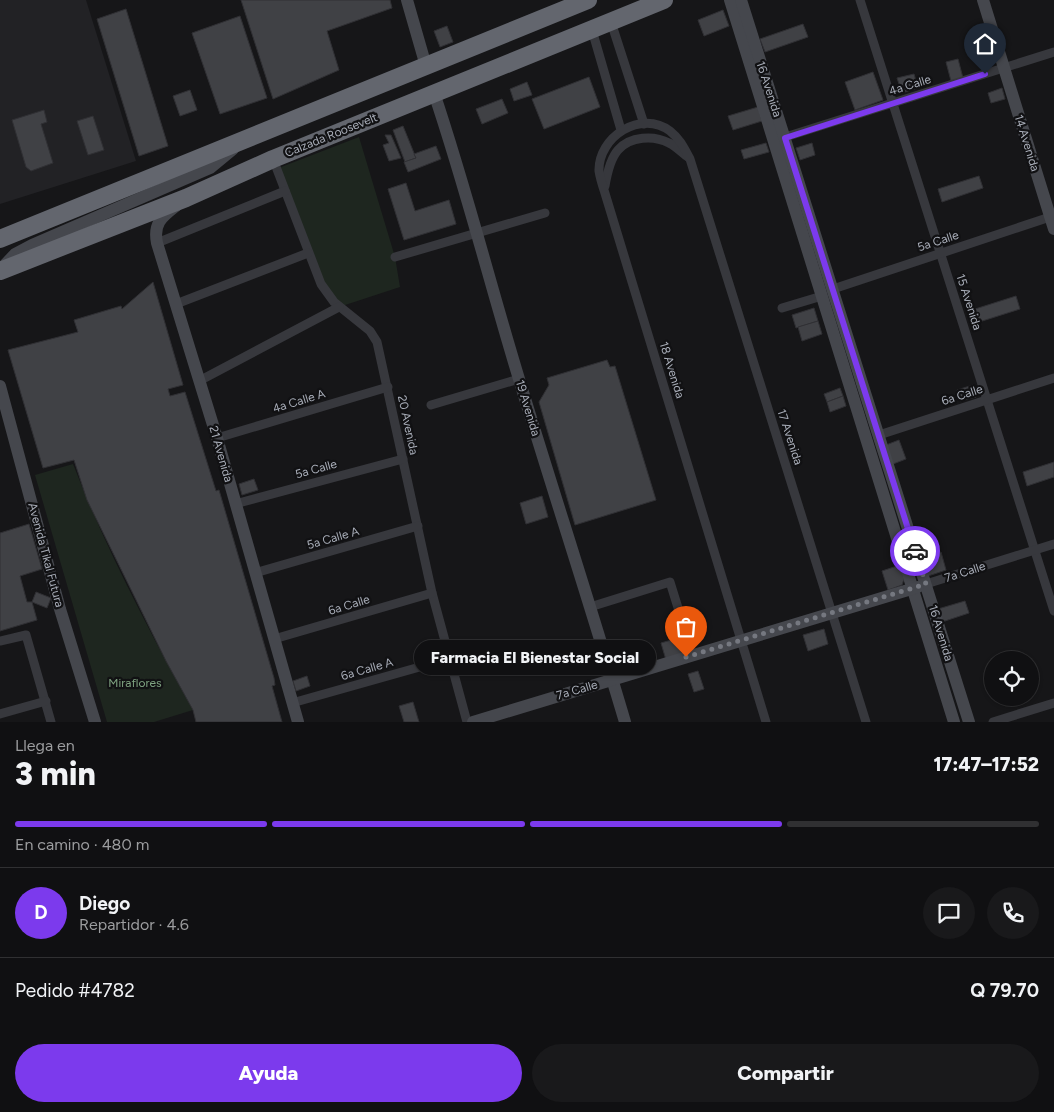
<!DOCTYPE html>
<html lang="es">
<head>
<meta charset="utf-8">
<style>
  :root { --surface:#101012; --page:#19191b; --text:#f1f3f6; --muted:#9c9d9f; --line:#303032; --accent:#7c3aed }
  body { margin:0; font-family:Figtree,sans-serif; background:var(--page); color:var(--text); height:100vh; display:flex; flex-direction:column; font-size:19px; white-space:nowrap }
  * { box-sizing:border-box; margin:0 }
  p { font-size:16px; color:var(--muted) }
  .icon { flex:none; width:28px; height:28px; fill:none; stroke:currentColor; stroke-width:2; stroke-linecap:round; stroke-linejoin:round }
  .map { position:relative; height:722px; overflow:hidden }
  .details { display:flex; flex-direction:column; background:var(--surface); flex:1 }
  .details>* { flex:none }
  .buttons { position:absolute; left:984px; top:651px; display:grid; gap:10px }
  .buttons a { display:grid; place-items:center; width:55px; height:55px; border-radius:50%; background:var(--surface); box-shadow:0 1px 4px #0004,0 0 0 1px var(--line); font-size:25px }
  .pin { position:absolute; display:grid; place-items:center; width:42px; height:42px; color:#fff; margin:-51px -21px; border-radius:50% 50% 50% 0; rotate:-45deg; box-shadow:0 0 5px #0007 }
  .pin .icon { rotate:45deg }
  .courier { position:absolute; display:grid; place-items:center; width:50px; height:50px; margin:-25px; border:4px solid #7c3aed; border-radius:50%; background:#fff; color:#222; box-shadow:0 1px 6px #0007 }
  .bubble { position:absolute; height:35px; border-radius:18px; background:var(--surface); box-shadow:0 1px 4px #0004,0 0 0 1px var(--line); font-size:16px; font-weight:800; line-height:35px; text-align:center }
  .head em { font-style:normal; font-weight:800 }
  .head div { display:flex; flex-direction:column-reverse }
  .head { display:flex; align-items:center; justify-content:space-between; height:85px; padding:0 15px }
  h1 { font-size:32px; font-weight:800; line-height:38px }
  .bar { display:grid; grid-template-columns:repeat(4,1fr); gap:8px 5px; align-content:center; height:60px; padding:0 15px }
  .bar i { height:6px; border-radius:4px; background:var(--line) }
  .bar .on { background:var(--accent) }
  .bar p { grid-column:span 4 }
  .line { display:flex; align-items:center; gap:12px; padding:0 15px; border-top:1px solid var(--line) }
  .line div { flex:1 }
  .round { display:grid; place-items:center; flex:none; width:52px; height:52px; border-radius:26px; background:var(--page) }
  .action { display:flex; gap:10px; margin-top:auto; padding:10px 15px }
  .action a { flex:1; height:58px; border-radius:30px; background:var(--accent); color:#fff; font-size:20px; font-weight:800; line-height:58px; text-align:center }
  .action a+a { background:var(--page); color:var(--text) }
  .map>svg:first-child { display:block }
  .built { fill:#222225 }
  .green { fill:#1e261f }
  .building { fill:#404145; stroke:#303034 }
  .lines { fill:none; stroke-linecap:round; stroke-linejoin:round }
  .street { stroke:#37383d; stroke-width:9 }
  .secondary { stroke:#45474d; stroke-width:12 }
  .highway { stroke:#63666e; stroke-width:18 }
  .done { stroke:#757880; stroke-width:5; stroke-dasharray:0 9 }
  .route { stroke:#7c3aed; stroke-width:6 }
  .labels { text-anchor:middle; stroke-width:4.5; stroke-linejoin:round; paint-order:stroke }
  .street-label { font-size:12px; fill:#a8adb8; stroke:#111113 }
  .park-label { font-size:12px; fill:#7fa381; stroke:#111113 }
</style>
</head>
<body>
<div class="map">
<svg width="1054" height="722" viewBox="0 0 1054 722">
  <rect width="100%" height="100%" fill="#161618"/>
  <polygon class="built" points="0,0 86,0 136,161 0,204"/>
  <g class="green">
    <polygon points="359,137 395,257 400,287 339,307 328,295 276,169"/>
    <path d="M73,464c33,85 76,167 120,246l-39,12h-47l-72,-247z"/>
  </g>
  <g class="building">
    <polygon points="241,0 390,0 392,8 327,31 339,70 273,99"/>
    <polygon points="126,9 168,146 139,156 97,19"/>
    <polygon points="723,10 729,26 704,36 698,20"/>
    <polygon points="240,16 267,98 220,114 192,33"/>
    <polygon points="803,24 808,37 765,52 760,39"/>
    <polygon points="447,26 453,42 440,47 434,31"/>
    <polygon points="958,59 963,78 951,81 946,62"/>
    <polygon points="873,72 883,100 855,110 845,82"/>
    <polygon points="914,74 918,88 902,93 897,78"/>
    <polygon points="589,77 600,107 544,129 532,99"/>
    <polygon points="527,82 532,95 514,101 510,89"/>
    <polygon points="1002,88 1005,99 991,103 988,93"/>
    <polygon points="190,90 197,110 180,116 173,96"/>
    <polygon points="502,99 508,113 482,124 476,109"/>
    <polygon points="758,107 762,121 733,130 728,116"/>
    <polygon points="44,110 47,122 41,124 53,163 31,171 26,167 12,120"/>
    <polygon points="93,116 104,150 88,155 77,121"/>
    <polygon points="403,126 416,158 405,162 393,130"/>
    <polygon points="385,135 391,135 401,158 389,161 383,145 389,143"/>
    <polygon points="766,143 769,152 744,159 741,150"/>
    <polygon points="812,143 815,155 800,160 796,148"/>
    <polygon points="436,146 441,159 408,172 404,162 416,158 414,154"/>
    <polygon points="979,176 983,188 942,202 938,189"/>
    <polygon points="406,183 415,211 449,200 456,224 404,240 388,189"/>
    <polygon points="153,282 183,385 168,389 170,396 185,392 216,491 219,490 274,678 275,685 272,686 282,722 196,722 193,710 166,661 87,500 74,460 43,468 8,350 78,332 74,320 121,306 122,309"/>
    <polygon points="1016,296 1020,309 976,323 972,310"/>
    <polygon points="814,308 818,321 796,328 792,315"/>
    <polygon points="818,321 822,334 802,341 798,327"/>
    <polygon points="607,360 610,367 615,366 656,500 575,525 539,402 549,385 547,378"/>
    <polygon points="973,385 976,397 960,401 957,390"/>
    <polygon points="840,388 843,396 827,402 824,394"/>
    <polygon points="843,396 846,406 830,412 827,402"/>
    <polygon points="899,440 906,459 893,464 886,445"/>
    <polygon points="1054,462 1054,477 1027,486 1023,472"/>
    <polygon points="254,479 258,490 242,495 239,484"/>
    <polygon points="542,496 548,517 526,524 520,503"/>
    <polygon points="29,524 42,569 20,576 27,602 32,602 37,620 0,631 0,533"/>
    <polygon points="941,552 946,570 928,576 923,557"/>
    <polygon points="900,565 904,579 902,585 888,590 882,571"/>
    <polygon points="36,592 51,598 47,608 32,602"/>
    <polygon points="965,601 969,613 942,622 938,609"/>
    <polygon points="824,629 828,644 808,651 803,635"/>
    <polygon points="678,638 682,655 666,660 661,643"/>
    <polygon points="625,658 629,671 618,675 614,662"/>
    <polygon points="698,671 704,689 694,692 688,674"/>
    <polygon points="307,676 310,686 296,691 293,681"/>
    <polygon points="413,702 419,722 404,722 399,706"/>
  </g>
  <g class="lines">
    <g class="street">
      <polyline points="860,0 1054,611"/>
      <polyline points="611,22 644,124"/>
      <polyline points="592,30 621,130"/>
      <polyline points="779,139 1054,52"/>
      <polyline points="273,159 321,284 334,302 370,331 377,342 432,593 467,722"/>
      <path d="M605,186c2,-12 5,-27 13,-36 12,-14 36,-15 51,-7 7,3 13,10 19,14"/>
      <polyline points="157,243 285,191"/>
      <polyline points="395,257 545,213"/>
      <polyline points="833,289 1050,217"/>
      <polyline points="176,304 308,253"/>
      <polyline points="782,308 822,296"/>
      <polyline points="199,381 339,307"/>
      <polyline points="431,405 519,379"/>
      <polyline points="879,435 1054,378"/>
      <polyline points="217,438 388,387"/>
      <polyline points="235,504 403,459"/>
      <polyline points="255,573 418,526"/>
      <polyline points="926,584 1054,544"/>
      <polyline points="590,607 670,582 679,611"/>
      <polyline points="274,639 432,593"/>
      <polyline points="0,641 26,635 51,722"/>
      <polyline points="292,703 448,659"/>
      <polyline points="0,714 46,701"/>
      <path d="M766,722l-162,-532c-2,-6 -4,-13 -5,-19 -1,-34 42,-62 71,-40 10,8 14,17 20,28l176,563"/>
      <polyline points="993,722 1054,703"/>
    </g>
    <g class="secondary">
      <polyline points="407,0 426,66"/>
      <polyline points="730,0 954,722"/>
      <polyline points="741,0 969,722"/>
      <polyline points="983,0 1054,229"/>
      <path d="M434,93c32,95 56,191 85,286 35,115 72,228 106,343"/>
      <path d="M176,206c-14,11 -23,17 -19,37l60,195 81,284"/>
      <polyline points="2,268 15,254 32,245 210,168 233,149"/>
      <polyline points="0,386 60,609 95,722"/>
      <polyline points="473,722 918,587"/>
    </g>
    <g class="highway">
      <polyline points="0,239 588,0"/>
      <polyline points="0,271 186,198 273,159 664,0"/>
    </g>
  </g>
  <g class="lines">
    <polyline class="done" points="686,657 926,584 915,551"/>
    <polyline class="route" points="915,551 785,138 985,74"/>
  </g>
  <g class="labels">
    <g class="street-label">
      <text transform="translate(910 85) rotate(-17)" y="4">4a Calle</text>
      <text transform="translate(769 89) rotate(72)" y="4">16 Avenida</text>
      <text transform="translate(331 135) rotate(-22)" y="4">Calzada Roosevelt</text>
      <text transform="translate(1027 143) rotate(73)" y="4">14 Avenida</text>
      <text transform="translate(938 241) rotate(-18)" y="4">5a Calle</text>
      <text transform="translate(969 302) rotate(72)" y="4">15 Avenida</text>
      <text transform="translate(672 370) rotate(73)" y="4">18 Avenida</text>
      <text transform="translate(962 395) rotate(-18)" y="4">6a Calle</text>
      <text transform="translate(299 401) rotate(-17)" y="4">4a Calle A</text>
      <text transform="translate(528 408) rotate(73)" y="4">19 Avenida</text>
      <text transform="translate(408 425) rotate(78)" y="4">20 Avenida</text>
      <text transform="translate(790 437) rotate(72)" y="4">17 Avenida</text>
      <text transform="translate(221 454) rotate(74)" y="4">21 Avenida</text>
      <text transform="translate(316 469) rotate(-15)" y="4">5a Calle</text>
      <text transform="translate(333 538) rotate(-16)" y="4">5a Calle A</text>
      <text transform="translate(46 555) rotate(75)" y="4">Avenida Tikal Futura</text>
      <text transform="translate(965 572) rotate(-18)" y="4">7a Calle</text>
      <text transform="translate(349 605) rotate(-17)" y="4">6a Calle</text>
      <text transform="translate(941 633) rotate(73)" y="4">16 Avenida</text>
      <text transform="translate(367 669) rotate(-16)" y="4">6a Calle A</text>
      <text transform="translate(577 690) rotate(-16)" y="4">7a Calle</text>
    </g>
    <g class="park-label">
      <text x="135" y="687">Miraflores</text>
    </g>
  </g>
</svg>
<div class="buttons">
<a><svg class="icon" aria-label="locate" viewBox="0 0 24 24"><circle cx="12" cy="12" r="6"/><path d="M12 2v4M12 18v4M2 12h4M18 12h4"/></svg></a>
</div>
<div class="pin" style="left:686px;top:657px;background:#ea580c"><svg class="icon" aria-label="bag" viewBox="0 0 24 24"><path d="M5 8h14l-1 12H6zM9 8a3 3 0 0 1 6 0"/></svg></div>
<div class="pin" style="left:985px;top:74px;background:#1f2937"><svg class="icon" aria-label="home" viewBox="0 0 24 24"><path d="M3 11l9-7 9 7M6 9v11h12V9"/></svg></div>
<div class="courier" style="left:915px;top:551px"><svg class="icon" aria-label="car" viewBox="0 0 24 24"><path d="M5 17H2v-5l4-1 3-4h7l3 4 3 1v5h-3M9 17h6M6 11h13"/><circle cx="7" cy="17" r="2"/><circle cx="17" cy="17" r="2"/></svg></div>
<div class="bubble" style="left:414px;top:640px;width:242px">Farmacia El Bienestar Social</div>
</div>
<section class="details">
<div class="head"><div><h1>3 min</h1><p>Llega en</p></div><em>17:47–17:52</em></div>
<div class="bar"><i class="on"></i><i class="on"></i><i class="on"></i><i></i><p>En camino · 480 m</p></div>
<div class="line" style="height:90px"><b class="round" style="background:var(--accent);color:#fff">D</b><div><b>Diego</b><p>Repartidor · 4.6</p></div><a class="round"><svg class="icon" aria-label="chat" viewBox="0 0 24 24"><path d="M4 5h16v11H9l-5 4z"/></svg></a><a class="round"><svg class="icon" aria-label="phone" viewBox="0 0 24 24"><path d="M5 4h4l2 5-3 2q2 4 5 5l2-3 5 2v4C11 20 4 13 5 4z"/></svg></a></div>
<div class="line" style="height:65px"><div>Pedido #4782</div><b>Q 79.70</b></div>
<div class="action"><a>Ayuda</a><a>Compartir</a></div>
</section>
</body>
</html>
